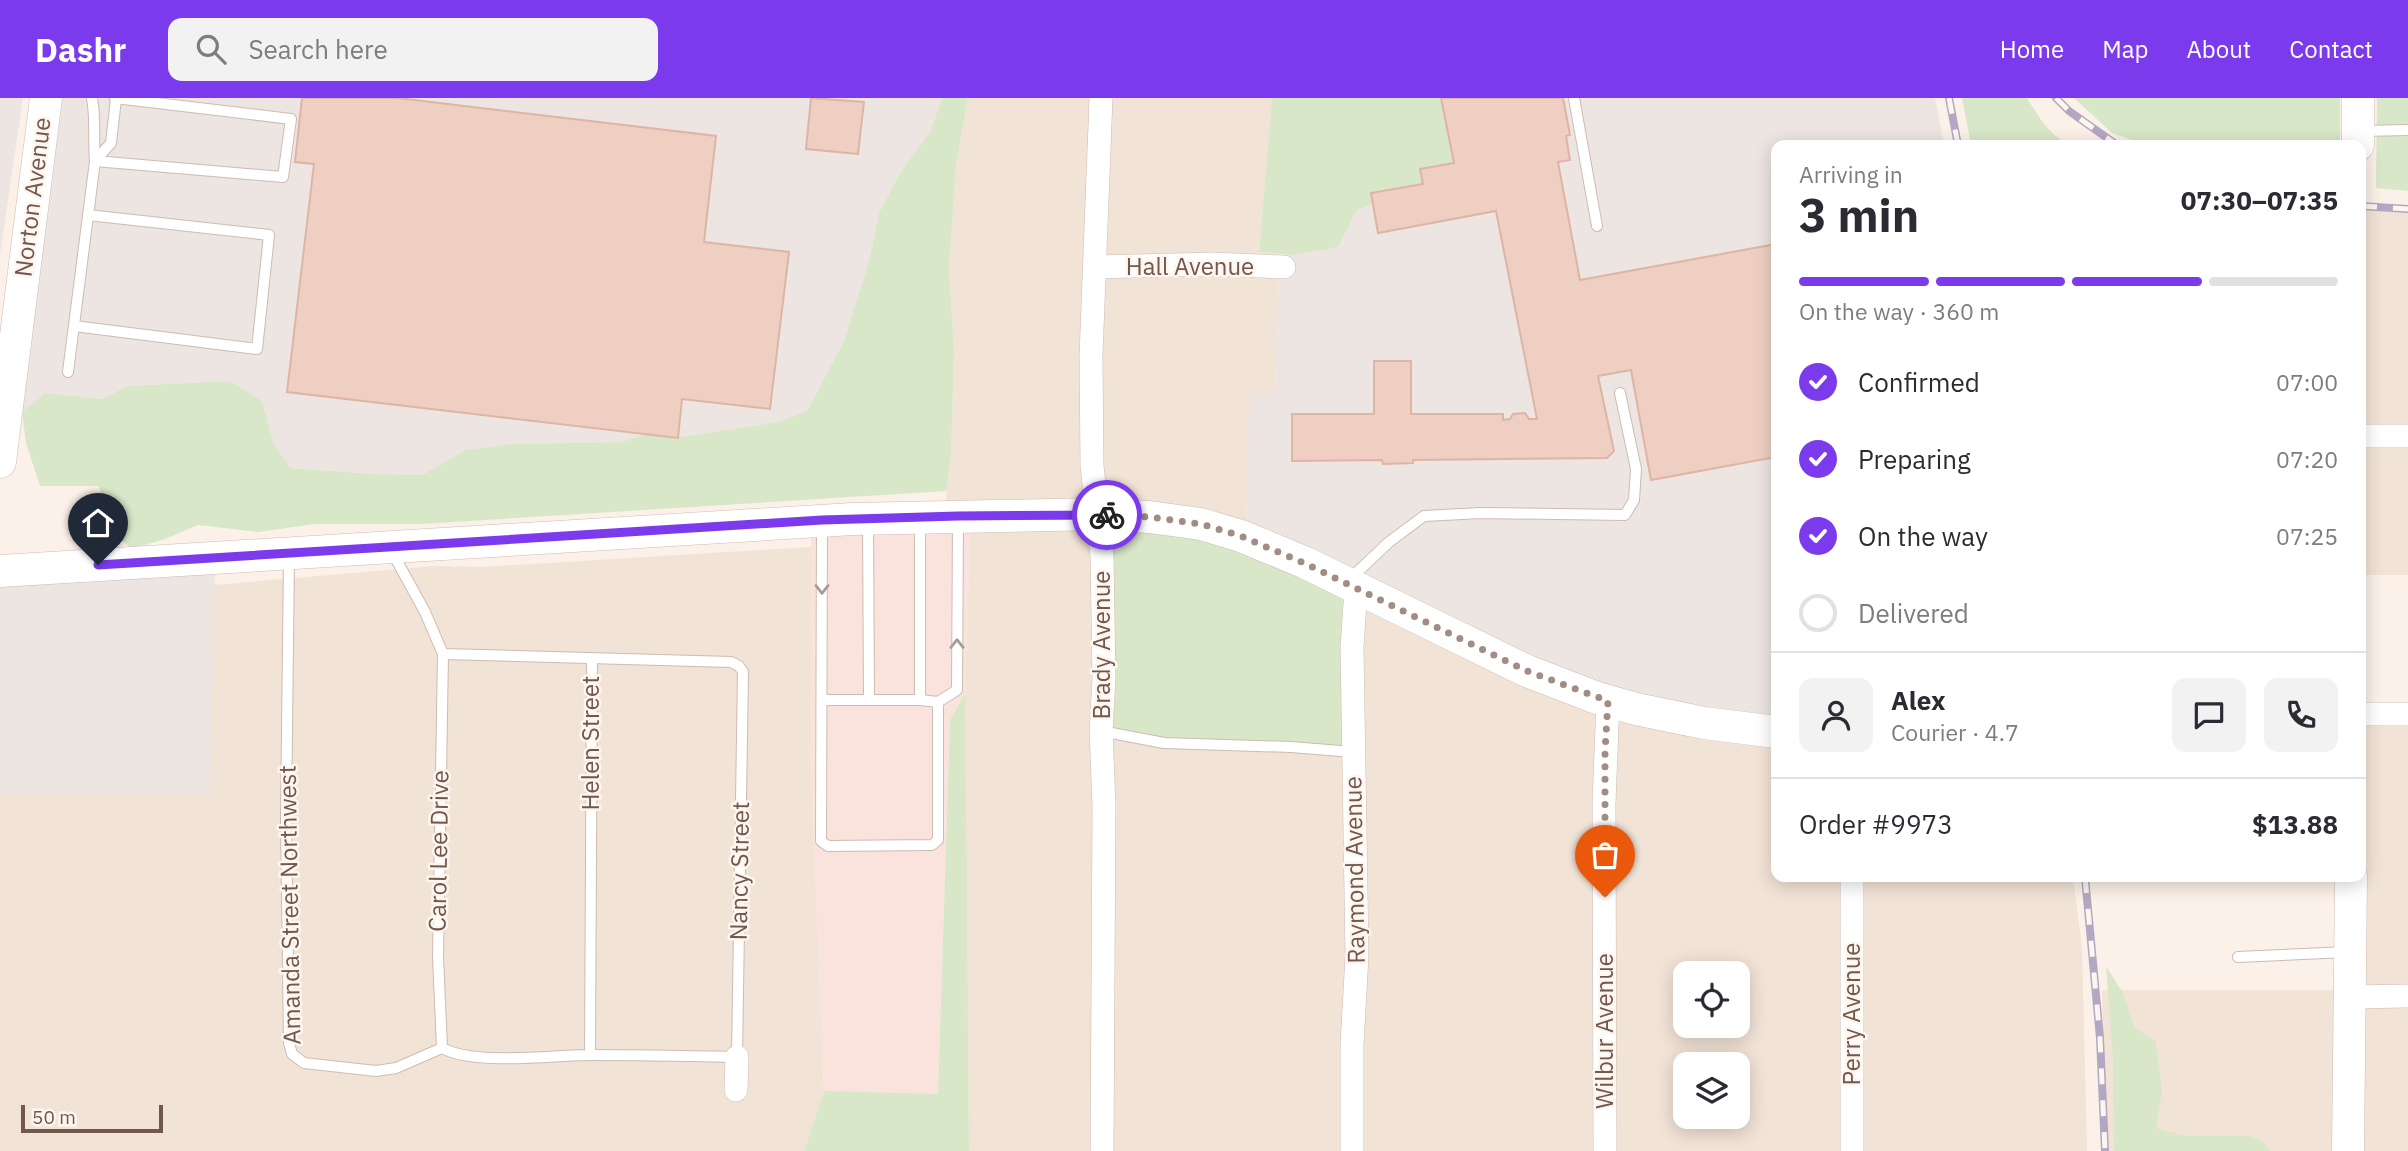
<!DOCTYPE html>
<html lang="en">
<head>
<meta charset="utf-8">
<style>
  :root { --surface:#fff; --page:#f2f2f3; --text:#2b2b33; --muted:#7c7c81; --line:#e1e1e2; --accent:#7c3aed }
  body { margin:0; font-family:"IBM Plex Sans",sans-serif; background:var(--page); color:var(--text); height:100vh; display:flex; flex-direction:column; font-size:26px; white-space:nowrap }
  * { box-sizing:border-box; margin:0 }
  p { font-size:23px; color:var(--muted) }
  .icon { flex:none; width:38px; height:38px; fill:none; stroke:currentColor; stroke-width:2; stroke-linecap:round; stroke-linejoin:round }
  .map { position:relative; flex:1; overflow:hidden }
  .details { position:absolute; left:1771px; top:42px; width:595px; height:742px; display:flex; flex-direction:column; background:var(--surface); border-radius:14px; box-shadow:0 4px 18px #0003 }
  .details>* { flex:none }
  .buttons { position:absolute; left:1673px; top:863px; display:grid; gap:14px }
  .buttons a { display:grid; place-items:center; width:77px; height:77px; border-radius:14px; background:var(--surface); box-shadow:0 4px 18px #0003; font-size:35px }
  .scale { position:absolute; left:21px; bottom:18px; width:142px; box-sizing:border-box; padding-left:7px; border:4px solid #72574e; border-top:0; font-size:19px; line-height:24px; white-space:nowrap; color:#72574e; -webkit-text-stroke:5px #fdf6ee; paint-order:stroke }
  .pin { position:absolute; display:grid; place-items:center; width:60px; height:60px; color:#fff; margin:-72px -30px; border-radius:50% 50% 50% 0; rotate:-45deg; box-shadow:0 0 7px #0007 }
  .pin .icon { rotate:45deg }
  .courier { position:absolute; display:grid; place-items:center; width:70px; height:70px; margin:-35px; border:5px solid #7c3aed; border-radius:50%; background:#fff; color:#222; box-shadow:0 2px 9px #0007 }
  .head em { font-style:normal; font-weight:800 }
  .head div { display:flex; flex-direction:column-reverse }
  .head { display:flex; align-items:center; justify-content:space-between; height:119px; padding:0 28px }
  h1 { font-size:46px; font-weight:800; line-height:52px }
  .bar { display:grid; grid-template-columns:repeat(4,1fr); gap:10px 7px; align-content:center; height:84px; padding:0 28px }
  .bar i { height:9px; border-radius:5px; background:var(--line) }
  .bar .on { background:var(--accent) }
  .bar p { grid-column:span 4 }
  .line { display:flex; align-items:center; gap:18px; padding:0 28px; border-top:2px solid var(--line) }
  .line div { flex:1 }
  .round { display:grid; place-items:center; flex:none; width:74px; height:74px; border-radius:14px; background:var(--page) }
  ol { padding:0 28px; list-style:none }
  li { display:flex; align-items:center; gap:21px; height:77px }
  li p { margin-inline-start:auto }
  li .icon { padding:7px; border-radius:50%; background:var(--accent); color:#fff; stroke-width:4 }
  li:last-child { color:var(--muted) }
  li i { width:38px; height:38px; border:4px solid var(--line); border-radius:50% }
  header { display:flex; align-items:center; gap:42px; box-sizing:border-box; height:98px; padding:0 35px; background:var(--accent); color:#fff }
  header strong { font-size:33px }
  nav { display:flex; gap:38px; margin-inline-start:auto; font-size:24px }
  .search { width:490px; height:63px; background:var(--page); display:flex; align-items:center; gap:18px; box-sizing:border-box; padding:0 24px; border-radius:14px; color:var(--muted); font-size:26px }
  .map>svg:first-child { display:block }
  .residential { fill:#f2e3d7; fill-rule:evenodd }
  .commercial { fill:#fae2dd }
  .industrial { fill:#ece5e1 }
  .green { fill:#d8e7c8 }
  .building { fill:#eecfc2; stroke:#dfb4a4; stroke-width:2 }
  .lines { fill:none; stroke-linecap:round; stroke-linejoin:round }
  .lane-casing { stroke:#cebbb2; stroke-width:12 }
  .street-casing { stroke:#cebbb2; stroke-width:24 }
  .secondary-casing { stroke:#d0bab0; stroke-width:33 }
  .lane { stroke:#fff; stroke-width:10 }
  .street { stroke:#fff; stroke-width:23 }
  .secondary { stroke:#fff; stroke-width:32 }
  .rail-casing { stroke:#b3a7c4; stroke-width:8 }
  .rail { stroke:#fdf6ee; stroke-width:5; stroke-dasharray:16; stroke-linecap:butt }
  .oneway { stroke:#aa9a95 }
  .done { stroke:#a28d84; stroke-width:7; stroke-dasharray:0 12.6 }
  .route { stroke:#7c3aed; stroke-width:9 }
  .labels { text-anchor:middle; stroke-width:5; stroke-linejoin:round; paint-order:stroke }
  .street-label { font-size:24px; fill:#72574e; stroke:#fdf6ee }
</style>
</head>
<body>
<header>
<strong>Dashr</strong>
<div class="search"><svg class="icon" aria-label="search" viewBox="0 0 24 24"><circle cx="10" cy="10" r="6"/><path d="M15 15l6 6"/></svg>Search here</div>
<nav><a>Home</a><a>Map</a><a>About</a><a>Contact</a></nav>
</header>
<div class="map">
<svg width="2408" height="1053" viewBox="0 0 2408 1053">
  <rect width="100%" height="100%" fill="#fbf1e8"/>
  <g class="residential">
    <polygon points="968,0 1272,0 1259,154 1278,156 1275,297 1250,295 1247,432 947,409 946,393 951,358 954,254 949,170 956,67"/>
    <polygon points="2361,108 2408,113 2408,477 2361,477"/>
    <path d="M1098,416l258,75 420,143v145h297l9,70 5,204h-1118l-5,-430 7,-205zM1685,875h53v53h-53zM1685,966h53v52h-53z"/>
    <polygon points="811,449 811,665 824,993 804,1053 0,1053 0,695 209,695 214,487 435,468 482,469"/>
    <polygon points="2361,616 2408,616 2408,1053 2106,1053 2102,892 2349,892 2361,779"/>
  </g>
  <polygon class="commercial" points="971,423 965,596 950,622 938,997 824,993 811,665 811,432"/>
  <g class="industrial">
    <polygon points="0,0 23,0 0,157"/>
    <polygon points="57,0 942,0 930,34 900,75 879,115 870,160 844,243 807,313 778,324 673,340 646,337 622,344 515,346 444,366 422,377 375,376 291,370 274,347 262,303 230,283 127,288 103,301 45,295 22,314"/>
    <polygon points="1441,0 1935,0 1944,47 1776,47 1776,621 1731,621 1586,583 1247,432 1249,295 1275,297 1278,156 1295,157 1338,149 1357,112 1371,95 1422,86 1420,71 1454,64"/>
    <polygon points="215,464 210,695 0,695 0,479"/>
  </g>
  <g class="green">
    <polygon points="942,0 968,0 956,67 949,170 954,254 951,358 946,393 422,426 315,426 258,434 198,427 165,441 131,451 107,428 99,388 40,388 26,345 22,314 45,295 103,301 127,288 230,283 262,303 274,347 291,370 375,376 422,377 466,352 515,346 622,344 646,336 673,340 778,324 807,313 844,243 870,160 879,115 900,75 930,34"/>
    <polygon points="1272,0 1441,0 1454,65 1421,71 1423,86 1371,95 1372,106 1357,112 1338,149 1295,157 1259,154"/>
    <path d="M1962,0h65c12,19 22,38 44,47h-100z"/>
    <polygon points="2074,0 2340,0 2340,47 2146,47 2112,35"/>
    <polygon points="2377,0 2408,0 2408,93 2376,90"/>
    <polygon points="1105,423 1200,433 1350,493 1346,648 1165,640 1105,630"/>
    <polygon points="965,596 969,1053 804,1053 824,993 938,996 950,622"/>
    <polygon points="2106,868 2123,895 2134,929 2156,944 2162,992 2156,1030 2185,1038 2248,1038 2263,1043 2269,1053 2114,1053 2113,962"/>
  </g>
  <g class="building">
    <polygon points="302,0 398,0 716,38 704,144 789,154 770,311 682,301 678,340 287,294 314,66 295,64"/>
    <polygon points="811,0 864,4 858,56 806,51"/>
    <polygon points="1441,0 1563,0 1570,37 1566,38 1570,62 1558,64 1580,182 1776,146 1776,359 1651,382 1631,272 1598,278 1614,353 1607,360 1413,362 1413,365 1383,366 1382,362 1292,363 1292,316 1374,316 1374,263 1411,263 1411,316 1503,316 1503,322 1510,321 1513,316 1525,315 1529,321 1537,321 1496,113 1378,135 1371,95 1423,86 1420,71 1454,65"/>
  </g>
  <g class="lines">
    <g class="lane-casing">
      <g id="lane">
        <path d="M92,0c4,21 1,42 3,63"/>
        <polyline points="1574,0 1597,128"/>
        <polyline points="2362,33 2408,32"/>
        <polyline points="95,63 111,45 116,1"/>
        <polyline points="74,228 257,251 269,137 88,117"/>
        <polyline points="68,274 95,63 283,79 291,21 115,0"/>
        <polyline points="868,423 869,602"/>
        <polyline points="920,423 920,602"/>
        <polyline points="822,425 821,743 828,748 932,747 938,742 938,604"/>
        <polyline points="392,454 425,514 443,556 438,859 442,950"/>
        <polyline points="289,459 286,719 289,945 292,956 304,965 376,973 396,970 442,950"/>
        <polyline points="1350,481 1389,444 1424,418 1481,415 1625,417 1634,402 1636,371 1620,295"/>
        <polyline points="822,602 920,602 938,604 957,592 958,422"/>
        <polyline points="1101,633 1164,645 1291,649 1353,654"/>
        <polyline points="2238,859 2347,854"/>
        <path d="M442,950c34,18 109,7 149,7 49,0 98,1 146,2l6,-385 -4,-6 -8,-4 -288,-8"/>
        <polyline points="590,957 592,561"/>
      </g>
    </g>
    <g class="street-casing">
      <g id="street">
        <polyline points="1101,0 1091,258 1092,368 1102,458 1104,581 1101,633 1104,707 1102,1053"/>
        <polyline points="1095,169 1212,166 1284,169"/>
        <polyline points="2361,338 2408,338"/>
        <polyline points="2361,616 2408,616"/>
        <polyline points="2350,899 2408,898"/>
        <polyline points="736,992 737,959"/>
        <polyline points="1352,1053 1352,947 1357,857 1352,549 1356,491"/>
        <polyline points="1605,1053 1604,705 1608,603"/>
        <polyline points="1852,1053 1852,779"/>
      </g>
    </g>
    <g class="secondary-casing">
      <g id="secondary">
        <polyline points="2358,47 2358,0"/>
        <polyline points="0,364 46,0"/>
        <polyline points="0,473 852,421 1098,416 1149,419 1201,426 1241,438 1306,465 1527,573 1597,600 1636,611 1704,625 1776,634"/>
        <polyline points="2348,1053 2351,779"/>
      </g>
    </g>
    <use href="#lane" class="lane"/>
    <use href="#street" class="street"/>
    <use href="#secondary" class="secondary"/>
    <g class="rail-casing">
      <g id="rail">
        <polyline points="1949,0 1958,47"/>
        <polyline points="2056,0 2069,13 2117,47"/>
        <polyline points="2361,108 2408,111"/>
        <polyline points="2085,779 2100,940 2105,1053"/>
      </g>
    </g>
    <use href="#rail" class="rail"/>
  </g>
  <defs><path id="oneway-chevron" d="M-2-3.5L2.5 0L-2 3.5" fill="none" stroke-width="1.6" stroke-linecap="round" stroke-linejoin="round" transform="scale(1.75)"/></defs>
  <g class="oneway">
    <use href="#oneway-chevron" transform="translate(822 491) rotate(90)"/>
    <use href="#oneway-chevron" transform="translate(957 546) rotate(-90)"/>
  </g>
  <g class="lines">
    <polyline class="done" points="1107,417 1149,419 1201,426 1241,438 1306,466 1527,573 1608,603 1605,653 1605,799"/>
    <polyline class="route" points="98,467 822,422 958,418 1107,417"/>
  </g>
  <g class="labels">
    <g class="street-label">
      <text transform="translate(33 99) rotate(-83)" y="8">Norton Avenue</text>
      <text x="1190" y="177">Hall Avenue</text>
      <text transform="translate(1102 547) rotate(-90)" y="8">Brady Avenue</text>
      <text transform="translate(591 645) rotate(-90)" y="8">Helen Street</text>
      <text transform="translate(439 753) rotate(-89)" y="8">Carol Lee Drive</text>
      <text transform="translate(1355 772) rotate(-91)" y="8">Raymond Avenue</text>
      <text transform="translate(740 773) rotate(-89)" y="8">Nancy Street</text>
      <text transform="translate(290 807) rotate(-91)" y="8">Amanda Street Northwest</text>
      <text transform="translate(1852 916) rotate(-90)" y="8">Perry Avenue</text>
      <text transform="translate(1605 933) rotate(-90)" y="8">Wilbur Avenue</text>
    </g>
  </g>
</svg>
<div class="buttons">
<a><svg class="icon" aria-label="locate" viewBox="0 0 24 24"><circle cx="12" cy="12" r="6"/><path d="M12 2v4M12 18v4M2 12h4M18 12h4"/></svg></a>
<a><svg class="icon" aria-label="layers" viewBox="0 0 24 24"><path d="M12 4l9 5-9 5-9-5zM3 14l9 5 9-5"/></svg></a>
</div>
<div class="scale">50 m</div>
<div class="pin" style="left:1605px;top:799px;background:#ea580c"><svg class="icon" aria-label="bag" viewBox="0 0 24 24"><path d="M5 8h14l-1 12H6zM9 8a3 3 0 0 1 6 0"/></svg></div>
<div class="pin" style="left:98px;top:467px;background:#1f2937"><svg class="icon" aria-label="home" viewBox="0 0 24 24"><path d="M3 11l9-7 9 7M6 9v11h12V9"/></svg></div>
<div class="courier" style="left:1107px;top:417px"><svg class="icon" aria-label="bike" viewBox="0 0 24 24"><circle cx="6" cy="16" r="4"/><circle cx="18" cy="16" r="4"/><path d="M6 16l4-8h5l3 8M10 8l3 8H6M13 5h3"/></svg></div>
<section class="details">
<div class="head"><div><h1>3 min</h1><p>Arriving in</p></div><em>07:30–07:35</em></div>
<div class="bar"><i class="on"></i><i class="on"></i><i class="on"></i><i></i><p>On the way · 360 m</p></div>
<ol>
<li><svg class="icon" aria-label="check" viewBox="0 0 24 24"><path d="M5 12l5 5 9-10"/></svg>Confirmed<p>07:00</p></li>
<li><svg class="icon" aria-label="check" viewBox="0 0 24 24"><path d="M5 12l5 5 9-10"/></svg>Preparing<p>07:20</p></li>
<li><svg class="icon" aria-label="check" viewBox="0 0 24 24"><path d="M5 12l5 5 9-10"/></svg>On the way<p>07:25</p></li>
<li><i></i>Delivered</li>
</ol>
<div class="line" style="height:126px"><a class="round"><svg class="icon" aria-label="person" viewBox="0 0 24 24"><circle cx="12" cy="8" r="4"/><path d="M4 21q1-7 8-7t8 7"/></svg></a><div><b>Alex</b><p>Courier · 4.7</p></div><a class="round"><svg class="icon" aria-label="chat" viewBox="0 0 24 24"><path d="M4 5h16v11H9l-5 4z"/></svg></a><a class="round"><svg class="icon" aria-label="phone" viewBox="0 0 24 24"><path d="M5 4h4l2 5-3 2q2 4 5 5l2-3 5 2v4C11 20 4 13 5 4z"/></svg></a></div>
<div class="line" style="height:91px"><div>Order #9973</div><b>$13.88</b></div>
</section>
</div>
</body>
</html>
